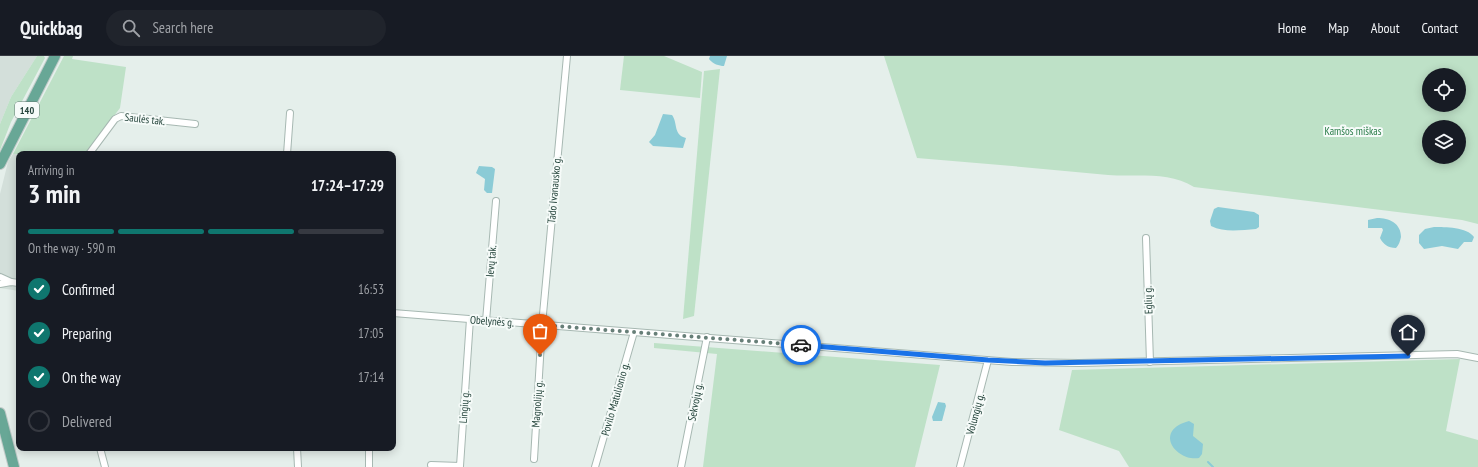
<!DOCTYPE html>
<html lang="en">
<head>
<meta charset="utf-8">
<style>
  :root { --surface:#171b24; --page:#20242c; --text:#f1f3f6; --muted:#9ea1a6; --line:#363941; --accent:#0f766e }
  body { margin:0; font-family:"PT Sans Narrow",sans-serif; background:var(--page); color:var(--text); height:100vh; display:flex; flex-direction:column; font-size:15px; white-space:nowrap }
  * { box-sizing:border-box; margin:0 }
  p { font-size:13px; color:var(--muted) }
  .icon { flex:none; width:22px; height:22px; fill:none; stroke:currentColor; stroke-width:2; stroke-linecap:round; stroke-linejoin:round }
  .map { position:relative; flex:1; overflow:hidden }
  .drawer { position:absolute; left:16px; top:95px; width:380px; height:300px; display:flex; flex-direction:column; background:var(--surface); border-radius:8px; box-shadow:0 2px 10px #0003 }
  .drawer>* { flex:none }
  .fabs { position:absolute; left:1422px; top:12px; display:grid; gap:8px }
  .fabs a { display:grid; place-items:center; width:44px; height:44px; border-radius:50%; background:var(--surface); box-shadow:0 2px 10px #0003; font-size:20px }
  .pin { position:absolute; display:grid; place-items:center; width:34px; height:34px; color:#fff; margin:-41px -17px; border-radius:50% 50% 50% 0; rotate:-45deg; box-shadow:0 0 4px #0007 }
  .pin .icon { rotate:45deg }
  .courier { position:absolute; display:grid; place-items:center; width:40px; height:40px; margin:-20px; border:3px solid #1a73e8; border-radius:50%; background:#fff; color:#222; box-shadow:0 1px 5px #0007 }
  .summary em { font-style:normal; font-weight:800 }
  .summary div { display:flex; flex-direction:column-reverse }
  .summary { display:flex; align-items:center; justify-content:space-between; height:68px; padding:0 12px }
  h1 { font-size:26px; font-weight:800; line-height:30px }
  .bar { display:grid; grid-template-columns:repeat(4,1fr); gap:6px 4px; align-content:center; height:48px; padding:0 12px }
  .bar i { height:5px; border-radius:3px; background:var(--line) }
  .bar .on { background:var(--accent) }
  .bar p { grid-column:span 4 }
  ol { padding:0 12px; list-style:none }
  li { display:flex; align-items:center; gap:12px; height:44px }
  li p { margin-inline-start:auto }
  li .icon { padding:4px; border-radius:50%; background:var(--accent); color:#fff; stroke-width:4 }
  li:last-child { color:var(--muted) }
  li i { width:22px; height:22px; border:2px solid var(--line); border-radius:50% }
  header { display:flex; align-items:center; gap:24px; box-sizing:border-box; height:56px; padding:0 20px; background:var(--surface); border-bottom:1px solid var(--line) }
  header strong { font-size:19px }
  nav { display:flex; gap:22px; margin-inline-start:auto; font-size:14px }
  .search { width:280px; height:36px; background:var(--page); display:flex; align-items:center; gap:10px; box-sizing:border-box; padding:0 14px; border-radius:22px; color:var(--muted); font-size:15px }
  .map>svg:first-child { display:block }
  .built { fill:#d3dfda }
  .green { fill:#bee1c7; fill-rule:evenodd }
  .water { fill:#8bcbd6 }
  .lines { fill:none; stroke-linecap:round; stroke-linejoin:round }
  .stream { stroke:#8bcbd6; stroke-width:2 }
  .street-casing { stroke:#a7b8b2; stroke-width:8 }
  .primary-casing { stroke:#c1cac8; stroke-width:12 }
  .street { stroke:#fff; stroke-width:6 }
  .primary { stroke:#68a796; stroke-width:10 }
  .done { stroke:#677f78; stroke-width:4; stroke-dasharray:0 7.2 }
  .route { stroke:#1a73e8; stroke-width:5 }
  .labels { text-anchor:middle; stroke-width:4; stroke-linejoin:round; paint-order:stroke }
  .shield { fill:#f6fbf9; stroke:#627a73; stroke-width:1 }
  .shield-label { font-size:10px; font-weight:bold; fill:#23433a }
  .street-label { font-size:11px; fill:#23433a; stroke:#f6fbf9 }
  .park-label { font-size:11px; fill:#2a7c49; stroke:#f6fbf9 }
</style>
</head>
<body>
<header>
<strong>Quickbag</strong>
<div class="search"><svg class="icon" aria-label="search" viewBox="0 0 24 24"><circle cx="10" cy="10" r="6"/><path d="M15 15l6 6"/></svg>Search here</div>
<nav><a>Home</a><a>Map</a><a>About</a><a>Contact</a></nav>
</header>
<div class="map">
<svg width="1478" height="411" viewBox="0 0 1478 411">
  <rect width="100%" height="100%" fill="#e5efeb"/>
  <g class="built">
    <polygon points="0,0 37,0 11,41 0,68"/>
    <polygon points="13,98 19,98 19,235 0,232 0,138 8,106"/>
  </g>
  <g class="green">
    <polygon points="37,0 44,0 45,2 11,66 0,94 0,68 11,41"/>
    <polygon points="64,0 73,0 72,3 126,11 120,52 85,98 13,98"/>
    <polygon points="624,0 664,0 702,16 700,42 620,34"/>
    <path d="M884,0h594v168l-16,-4 -268,-33c-25,-16 -57,-10 -86,-12 -63,-6 -127,-12 -191,-17zM1429,19h30v30h-30zM1429,71h30v30h-30z"/>
    <polygon points="720,13 694,260 683,263 704,15"/>
    <polygon points="654,287 940,309 915,411 703,411 717,298 654,292"/>
    <polygon points="1460,303 1446,375 1478,384 1478,411 1129,411 1119,395 1059,374 1072,314"/>
  </g>
  <g class="water">
    <path d="M710,0h17l-3,10c-5,0 -11,-2 -15,-7z"/>
    <path d="M663,58l9,1c6,8 1,20 14,23l-3,10 -30,-2 -4,-4 6,-7z"/>
    <polygon points="479,110 492,111 495,113 492,137 487,137 484,134 485,123 476,117"/>
    <path d="M1218,151l36,5 5,3v12l-3,2c-15,1 -31,4 -45,-3l-1,-5 4,-12z"/>
    <path d="M1377,162c12,0 24,5 24,19 -1,4 -2,8 -5,11 -8,0 -13,-4 -16,-10l3,-8 -1,-2h-14v-8z"/>
    <path d="M1434,171c11,0 33,0 40,10l-2,5h-8l-6,7 -16,-3 -18,3 -5,-6v-8l6,-6z"/>
    <polygon points="938,346 945,347 946,350 942,365 933,365 932,361"/>
    <path d="M1189,365l5,3 -1,12 10,8 -1,10 -3,4c-22,4 -47,-27 -10,-37z"/>
  </g>
  <g class="lines">
    <polyline class="stream" points="1208,406 1213,411"/>
    <g class="street-casing">
      <g id="street">
        <polyline points="89,98 115,63 121,60 195,68"/>
        <polyline points="287,98 290,57"/>
        <polyline points="1146,182 1150,306"/>
        <polyline points="0,221 11,226"/>
        <polyline points="0,228 11,226 19,227"/>
        <polyline points="393,257 1012,306 1079,307 1457,298 1478,302"/>
        <polyline points="486,265 496,145"/>
        <polyline points="100,392 105,411"/>
        <polyline points="297,392 298,411"/>
        <polyline points="534,403 542,269 567,0"/>
        <polyline points="431,409 460,410 470,263"/>
        <polyline points="369,411 369,392"/>
        <polyline points="595,411 634,276"/>
        <polyline points="681,411 707,281"/>
        <polyline points="960,411 988,304"/>
      </g>
    </g>
    <g class="primary-casing">
      <g id="primary">
        <polyline points="0,108 55,0"/>
        <polyline points="0,357 14,411"/>
      </g>
    </g>
    <use href="#street" class="street"/>
    <use href="#primary" class="primary"/>
  </g>
  <g class="lines">
    <polyline class="done" points="540,299 542,269 801,289"/>
    <polyline class="route" points="801,289 988,304 1045,307 1408,300"/>
  </g>
  <g class="labels">
    <rect class="shield" x="15" y="46" width="24" height="16" rx="3"/>
    <g class="shield-label">
      <text x="27" y="58">140</text>
    </g>
    <g class="street-label">
      <text transform="translate(145 63) rotate(6)" y="4">Saulės tak.</text>
      <text transform="translate(554 134) rotate(-85)" y="4">Tado Ivanausko g.</text>
      <text transform="translate(491 205) rotate(-85)" y="4">Ievų tak.</text>
      <text transform="translate(1148 244) rotate(-92)" y="4">Eglių g.</text>
      <text transform="translate(492 265) rotate(4)" y="4">Obelynės g.</text>
      <text transform="translate(615 343) rotate(-74)" y="4">Povilo Matulionio g.</text>
      <text transform="translate(695 346) rotate(-79)" y="4">Sekvojų g.</text>
      <text transform="translate(537 348) rotate(-86)" y="4">Magnolijų g.</text>
      <text transform="translate(464 351) rotate(-86)" y="4">Lingių g.</text>
      <text transform="translate(975 358) rotate(-75)" y="4">Volungių g.</text>
    </g>
    <g class="park-label">
      <text x="1353" y="79">Kamšos miškas</text>
    </g>
  </g>
</svg>
<div class="fabs">
<a><svg class="icon" aria-label="locate" viewBox="0 0 24 24"><circle cx="12" cy="12" r="6"/><path d="M12 2v4M12 18v4M2 12h4M18 12h4"/></svg></a>
<a><svg class="icon" aria-label="layers" viewBox="0 0 24 24"><path d="M12 4l9 5-9 5-9-5zM3 14l9 5 9-5"/></svg></a>
</div>
<div class="pin" style="left:540px;top:299px;background:#ea580c"><svg class="icon" aria-label="bag" viewBox="0 0 24 24"><path d="M5 8h14l-1 12H6zM9 8a3 3 0 0 1 6 0"/></svg></div>
<div class="pin" style="left:1408px;top:300px;background:#1f2937"><svg class="icon" aria-label="home" viewBox="0 0 24 24"><path d="M3 11l9-7 9 7M6 9v11h12V9"/></svg></div>
<div class="courier" style="left:801px;top:289px"><svg class="icon" aria-label="car" viewBox="0 0 24 24"><path d="M5 17H2v-5l4-1 3-4h7l3 4 3 1v5h-3M9 17h6M6 11h13"/><circle cx="7" cy="17" r="2"/><circle cx="17" cy="17" r="2"/></svg></div>
<section class="drawer">
<div class="summary"><div><h1>3 min</h1><p>Arriving in</p></div><em>17:24–17:29</em></div>
<div class="bar"><i class="on"></i><i class="on"></i><i class="on"></i><i></i><p>On the way · 590 m</p></div>
<ol>
<li><svg class="icon" aria-label="check" viewBox="0 0 24 24"><path d="M5 12l5 5 9-10"/></svg>Confirmed<p>16:53</p></li>
<li><svg class="icon" aria-label="check" viewBox="0 0 24 24"><path d="M5 12l5 5 9-10"/></svg>Preparing<p>17:05</p></li>
<li><svg class="icon" aria-label="check" viewBox="0 0 24 24"><path d="M5 12l5 5 9-10"/></svg>On the way<p>17:14</p></li>
<li><i></i>Delivered</li>
</ol>
</section>
</div>
</body>
</html>
